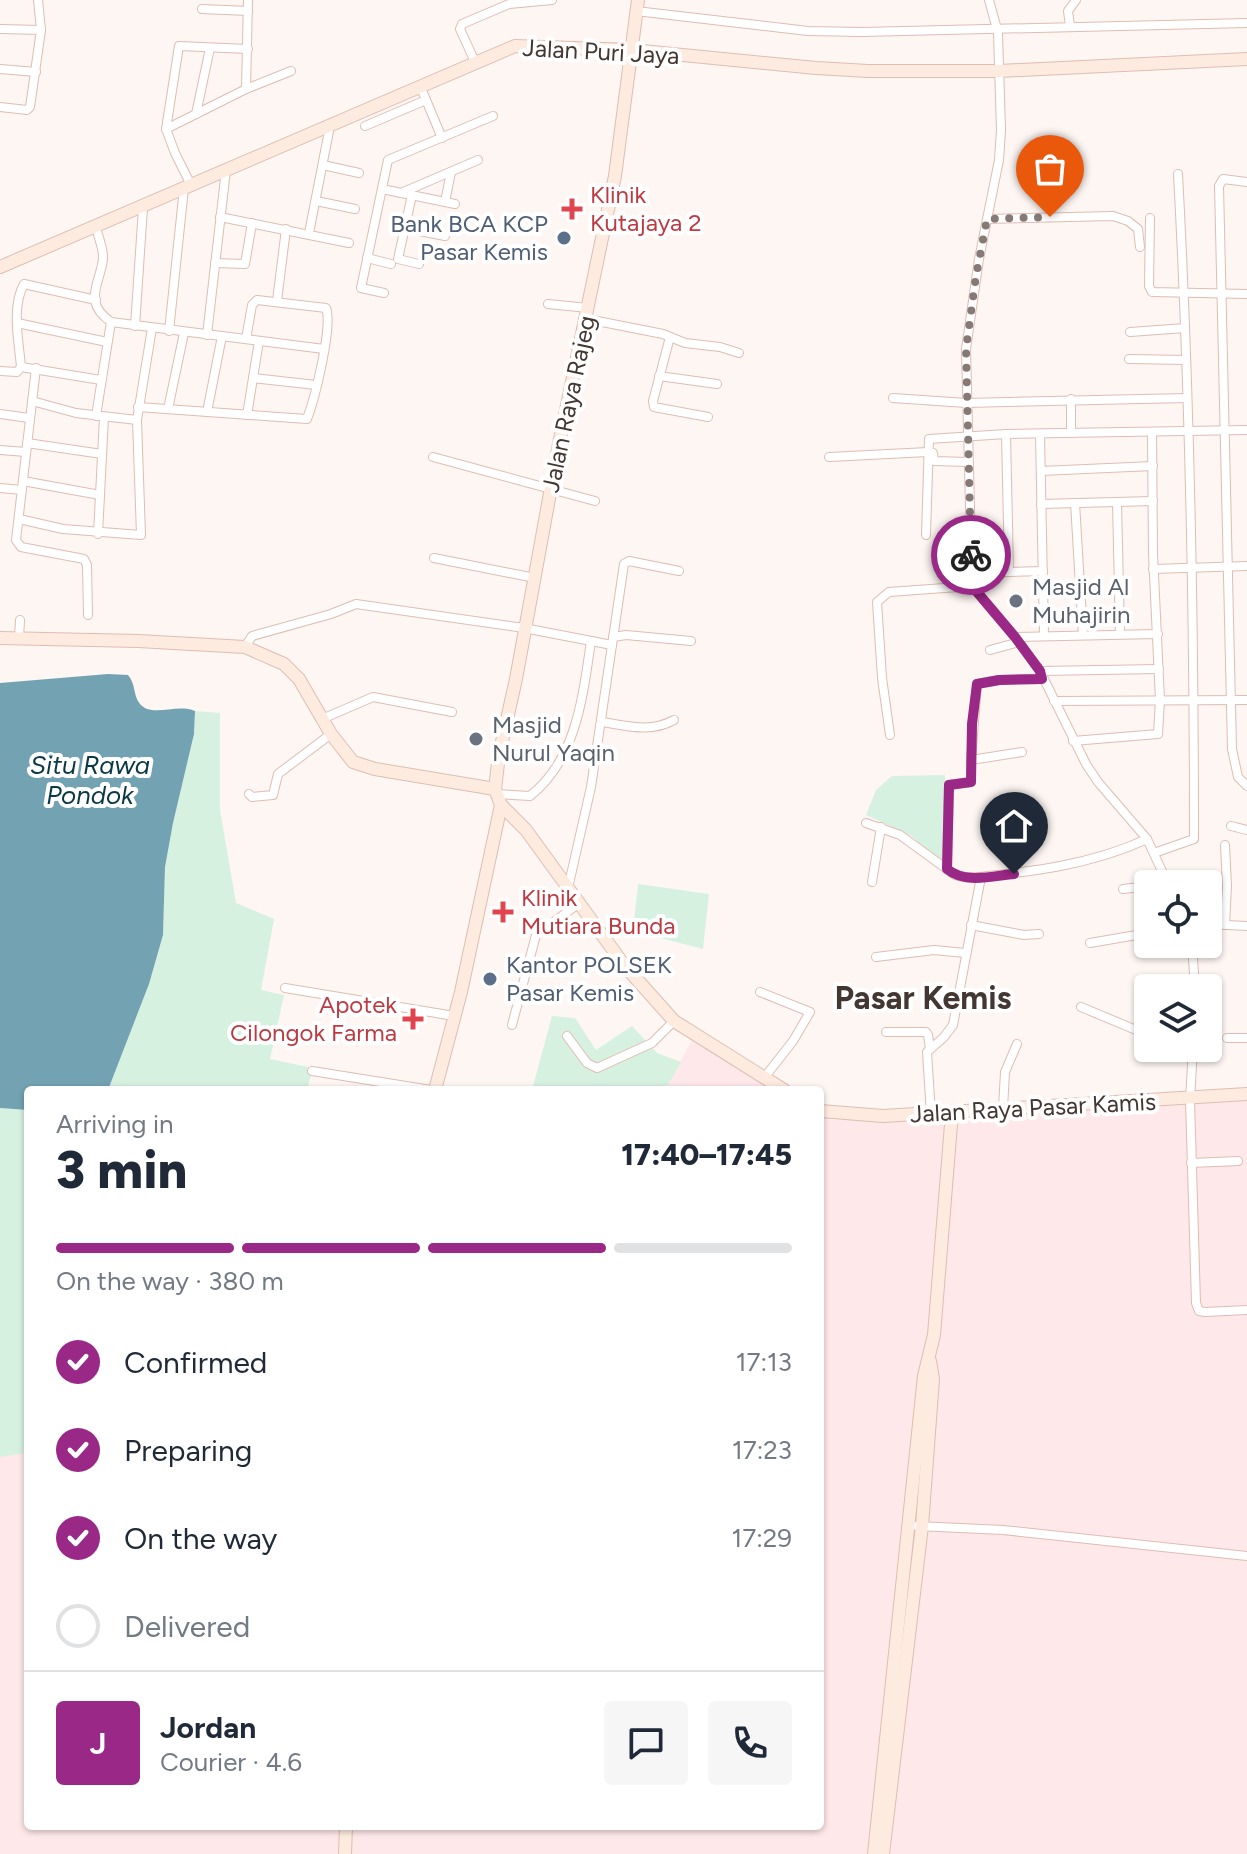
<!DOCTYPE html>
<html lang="en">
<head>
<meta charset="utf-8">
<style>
  :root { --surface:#fff; --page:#f6f6f7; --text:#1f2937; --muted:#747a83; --line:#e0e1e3; --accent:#9a2886 }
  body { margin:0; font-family:Figtree,sans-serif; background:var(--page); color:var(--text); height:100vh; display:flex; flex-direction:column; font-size:30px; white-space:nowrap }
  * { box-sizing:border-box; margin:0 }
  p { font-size:26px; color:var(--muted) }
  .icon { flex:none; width:44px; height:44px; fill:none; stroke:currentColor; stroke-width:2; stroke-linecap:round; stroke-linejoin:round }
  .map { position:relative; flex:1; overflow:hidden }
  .side { position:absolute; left:24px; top:1086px; width:800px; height:744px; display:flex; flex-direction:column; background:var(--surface); border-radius:8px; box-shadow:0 2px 6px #0004 }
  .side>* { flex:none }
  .buttons { position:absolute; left:1134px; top:870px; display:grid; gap:16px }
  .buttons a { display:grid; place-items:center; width:88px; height:88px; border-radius:8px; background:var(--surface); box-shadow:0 2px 6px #0004; font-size:40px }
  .pin { position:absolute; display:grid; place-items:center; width:68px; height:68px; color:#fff; margin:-82px -34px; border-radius:50% 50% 50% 0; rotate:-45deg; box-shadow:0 0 8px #0007 }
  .pin .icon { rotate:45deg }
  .courier { position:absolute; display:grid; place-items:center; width:80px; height:80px; margin:-40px; border:6px solid #9a2886; border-radius:50%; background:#fff; color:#222; box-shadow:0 2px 10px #0007 }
  .summary em { font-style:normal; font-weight:800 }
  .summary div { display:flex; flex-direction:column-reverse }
  .summary { display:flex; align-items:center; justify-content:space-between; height:136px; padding:0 32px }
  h1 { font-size:52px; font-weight:800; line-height:60px }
  .bar { display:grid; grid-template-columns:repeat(4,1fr); gap:12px 8px; align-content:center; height:96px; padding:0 32px }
  .bar i { height:10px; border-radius:6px; background:var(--line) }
  .bar .selected { background:var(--accent) }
  .bar p { grid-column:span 4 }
  .line { display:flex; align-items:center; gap:20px; padding:0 32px; border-top:2px solid var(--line) }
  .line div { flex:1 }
  .round { display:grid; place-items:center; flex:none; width:84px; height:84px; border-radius:8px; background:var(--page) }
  ol { padding:0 32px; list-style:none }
  li { display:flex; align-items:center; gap:24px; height:88px }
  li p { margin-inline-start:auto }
  li .icon { padding:8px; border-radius:50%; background:var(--accent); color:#fff; stroke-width:4 }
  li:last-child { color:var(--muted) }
  li i { width:44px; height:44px; border:4px solid var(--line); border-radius:50% }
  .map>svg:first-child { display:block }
  .industrial { fill:#fee8e9 }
  .green { fill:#d7f1e1 }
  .water { fill:#73a3b2 }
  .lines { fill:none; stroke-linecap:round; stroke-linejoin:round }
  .street-casing { stroke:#dfbdb1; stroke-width:10 }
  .secondary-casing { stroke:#dfbdb1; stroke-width:14 }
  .street { stroke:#fff; stroke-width:8 }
  .secondary { stroke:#feebdf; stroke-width:12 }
  .done { stroke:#857a76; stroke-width:8; stroke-dasharray:0 14.4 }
  .route { stroke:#9a2886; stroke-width:10 }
  .health-dot { fill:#e0444e; stroke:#fff; stroke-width:3 }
  .service-dot { fill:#5c6f8a; stroke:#fff; stroke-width:3 }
  .worship-dot { fill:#6b7280; stroke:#fff; stroke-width:3 }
  .labels { text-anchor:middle; stroke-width:8; stroke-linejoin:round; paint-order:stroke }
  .street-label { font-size:24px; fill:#443732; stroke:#fff }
  .health-label { font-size:24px; fill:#be3a42; stroke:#fff; text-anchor:start }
  .service-label { font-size:24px; fill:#4e5e75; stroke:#fff; text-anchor:end }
  .worship-label { font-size:24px; fill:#5b616d; stroke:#fff; text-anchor:start }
  .water-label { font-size:26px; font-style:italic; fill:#0a3844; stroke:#fff }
  .district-label { font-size:32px; font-weight:bold; fill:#443732; stroke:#fff }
</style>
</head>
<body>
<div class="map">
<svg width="1247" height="1854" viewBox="0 0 1247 1854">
  <rect width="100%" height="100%" fill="#fdf6f3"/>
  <g class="industrial">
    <polygon points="692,1040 778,1090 665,1090"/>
    <polygon points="1247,1098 1247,1854 0,1854 0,1457 12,1454 28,1453 28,1826 820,1826 820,1114 829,1120 962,1121"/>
  </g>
  <g class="green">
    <polygon points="195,711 220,713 220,810 236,903 274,919 261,990 284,995 270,1059 313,1068 307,1090 108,1090 149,984 163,935 165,867 173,823 194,734"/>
    <polygon points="945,775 946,865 910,835 866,815 876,790 892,776"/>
    <polygon points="638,884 709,894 703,949 633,931"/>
    <polygon points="552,1016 575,1018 596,1050 632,1026 657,1053 681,1062 665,1090 532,1090"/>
    <polygon points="0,1108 28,1110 28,1453 0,1457"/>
  </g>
  <path class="water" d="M108,674l20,1c8,9 5,21 12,29 12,14 37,-1 55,7l-1,23 -21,89 -8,44 -2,68 -14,49 -41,106h-80v20l-28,-2v-425z"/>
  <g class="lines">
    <g class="street-casing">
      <g id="street">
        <polyline points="989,0 998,33 1001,130 999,160 979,259 966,349 972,586 1015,637 1040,671 1086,764 1098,782 1147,839 1168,884"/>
        <polyline points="202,9 248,11"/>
        <polyline points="636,11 808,31 862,32 1247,23"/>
        <polyline points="1070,26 1068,11 1076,0"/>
        <polyline points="0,29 41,30"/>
        <polyline points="476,64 460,29 462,24 509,4 552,0"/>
        <polyline points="0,69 36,72"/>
        <polyline points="421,88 442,138"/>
        <polyline points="246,89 248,0"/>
        <polyline points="0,107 27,110 30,107 41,30 38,0"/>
        <polyline points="196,114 210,48"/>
        <polyline points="365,126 426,100"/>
        <polyline points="166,129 246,89 291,71"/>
        <polyline points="323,165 359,173"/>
        <polyline points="1247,182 1223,179 1219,186 1232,749 1238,777 1247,786"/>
        <polyline points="191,185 175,153 166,129 179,46 248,49"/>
        <polyline points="382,189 455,204"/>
        <polyline points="401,193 478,160"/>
        <polyline points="412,195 398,259 419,264"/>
        <polyline points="316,201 355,209"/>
        <polyline points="445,202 451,172"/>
        <polyline points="220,217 349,243"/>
        <polyline points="1150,218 1149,286 1152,292 1247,294"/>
        <polyline points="987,219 1113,216 1128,221 1138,229 1140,247"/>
        <path d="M96,227c2,10 8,22 7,32 -3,25 -21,43 8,63l213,27"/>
        <polyline points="405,228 445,236"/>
        <polyline points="309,233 330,126"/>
        <polyline points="367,258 391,264"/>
        <polyline points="215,263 245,264 252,223"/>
        <polyline points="384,293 361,288 388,160 493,116"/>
        <polyline points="277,301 286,229"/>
        <polyline points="548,304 588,308"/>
        <polyline points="587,319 663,334 685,343 720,347 739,353"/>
        <polyline points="17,323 107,342"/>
        <polyline points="135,326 143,208"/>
        <polyline points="169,331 184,188"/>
        <polyline points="1130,332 1185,328"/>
        <polyline points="207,335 226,170"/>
        <polyline points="670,337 653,401 654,407 708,417"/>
        <polyline points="1129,359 1186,360"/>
        <path d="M21,367c-2,-25 -10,-60 3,-83l72,16"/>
        <polyline points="36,368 16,540 21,547 84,559 87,565 88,615"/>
        <polyline points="0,371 17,372 21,367 101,380"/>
        <polyline points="659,376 717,384"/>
        <polyline points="253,378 316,385"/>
        <polyline points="893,398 966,403 1187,398"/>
        <polyline points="32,401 76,413 137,420"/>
        <path d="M138,407l169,12c8,-21 26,-93 19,-111l-69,-8 -5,5 -6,34"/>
        <polyline points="168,409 184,333"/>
        <polyline points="207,412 222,336"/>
        <polyline points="0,414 29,418"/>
        <polyline points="247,415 259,341"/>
        <polyline points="96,416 111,322"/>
        <polyline points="1071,433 1071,399"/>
        <polyline points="1006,434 1009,571"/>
        <polyline points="1040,434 1044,636"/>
        <polyline points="27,443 102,454"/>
        <polyline points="0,450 26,452"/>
        <polyline points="929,452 933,453 934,461 968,462"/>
        <polyline points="433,457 595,501"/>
        <polyline points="829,457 928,452"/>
        <polyline points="1041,471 1153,466"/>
        <polyline points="23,481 100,495"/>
        <polyline points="0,488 22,490"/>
        <polyline points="1117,502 1120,634"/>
        <polyline points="1075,503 1083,635"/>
        <polyline points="1041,504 1153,501"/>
        <polyline points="19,519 63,529 141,535 137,420 152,328"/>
        <polyline points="98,534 104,417"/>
        <polyline points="926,535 929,439 1006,434 1247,430"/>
        <polyline points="434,558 535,578"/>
        <polyline points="1153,569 1247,566"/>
        <polyline points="972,573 1043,571"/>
        <polyline points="613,637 626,635 691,641"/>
        <polyline points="1015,637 1158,634"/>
        <polyline points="19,638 20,620"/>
        <polyline points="245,647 252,636 331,614 356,604 524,628 612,645"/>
        <polyline points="990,650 1019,642"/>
        <polyline points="1040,671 1159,669"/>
        <polyline points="1054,701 1247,700"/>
        <polyline points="322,719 373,697 452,712"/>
        <path d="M602,722c26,4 48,11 72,-2"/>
        <polyline points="890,735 882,678 877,602 889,592 972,586"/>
        <polyline points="1073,741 1158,734 1160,700 1153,554 1152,432"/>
        <polyline points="1022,752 971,760 977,684 999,680 1042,679"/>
        <polyline points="249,794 252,797 273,795 278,774 331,734"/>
        <path d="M496,794l34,2c47,-37 53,-101 61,-155"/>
        <path d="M866,823l34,12 55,40 14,3c62,-6 122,-13 178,-39"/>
        <polyline points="1231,826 1247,830"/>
        <polyline points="1225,845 1227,886 1225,925"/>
        <path d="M1154,853l40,-14c0,-222 -4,-444 -16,-665"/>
        <polyline points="947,869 949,785 971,782 971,760"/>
        <polyline points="872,882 881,827"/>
        <polyline points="568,888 591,787 624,564 629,561 679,571"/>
        <polyline points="1123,889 1148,886"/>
        <polyline points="1208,924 1247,926"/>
        <polyline points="971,925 1024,935 1039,934"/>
        <polyline points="1090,943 1148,933"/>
        <polyline points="1192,944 1195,988"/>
        <polyline points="876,957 934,950 965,953"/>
        <polyline points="285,988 454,1016"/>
        <polyline points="760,992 810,1012 793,1041 764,1078"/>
        <polyline points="1081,1007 1148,1035"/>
        <polyline points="512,1025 536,935 578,904"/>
        <polyline points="886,1032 926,1032 928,1035 930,1049"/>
        <polyline points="567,1036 587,1063 597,1068 652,1043 674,1021"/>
        <polyline points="1227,1038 1247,1038"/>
        <polyline points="1193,1048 1190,1100 1196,1303 1199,1311 1205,1312 1247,1310"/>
        <polyline points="312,1071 431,1090"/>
        <polyline points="1003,1108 1005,1072 1017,1044"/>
        <polyline points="931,1114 927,1052 944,1037 953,1025 981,877"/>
        <polyline points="1191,1163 1238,1161"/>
        <polyline points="917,1526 1003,1530 1247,1556"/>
      </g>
    </g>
    <g class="secondary-casing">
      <g id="secondary">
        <polyline points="638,0 615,176 559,444 516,679 499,755 495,789 501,805 526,830 624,965 674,1021 784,1090"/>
        <polyline points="0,267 515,46 632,50 816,68 868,71 999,71 1247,59"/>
        <polyline points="0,638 138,641 245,647 284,664 299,679 331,734 353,762 375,769 495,789"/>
        <polyline points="435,1090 461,992 501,805"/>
        <polyline points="820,1111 883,1116 1247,1094"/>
        <polyline points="345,1854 346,1826"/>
        <polyline points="874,1854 924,1376 934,1335 952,1112"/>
        <polyline points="883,1854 922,1526 933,1379 930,1361"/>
      </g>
    </g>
    <use href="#street" class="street"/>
    <use href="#secondary" class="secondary"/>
  </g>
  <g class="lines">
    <polyline class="done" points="971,555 966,349 976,276 987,219 1050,217"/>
    <path class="route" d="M971,555l1,31 43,51 25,34 2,8 -43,1 -22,4 -5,40 -1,58 -22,3 -2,84c18,15 45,7 67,5"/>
  </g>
  <g class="health-dot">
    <path d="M568 197h8v8h8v8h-8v8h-8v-8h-8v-8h8z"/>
    <path d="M499 900h8v8h8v8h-8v8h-8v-8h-8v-8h8z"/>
    <path d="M409 1007h8v8h8v8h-8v8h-8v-8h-8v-8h8z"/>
  </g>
  <g class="service-dot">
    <circle cx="564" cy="238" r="8"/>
    <circle cx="490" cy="979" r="8"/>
  </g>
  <g class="worship-dot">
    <circle cx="1016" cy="601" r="8"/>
    <circle cx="476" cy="739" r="8"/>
  </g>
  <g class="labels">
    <g class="street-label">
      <text transform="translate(601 52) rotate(3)" y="8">Jalan Puri Jaya</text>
      <text transform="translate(569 404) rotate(-78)" y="8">Jalan Raya Rajeg</text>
      <text transform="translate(1033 1108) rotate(-3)" y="8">Jalan Raya Pasar Kamis</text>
    </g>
    <g class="health-label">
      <text x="590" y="203">Klinik<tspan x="590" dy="28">Kutajaya 2</tspan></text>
      <text x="521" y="906">Klinik<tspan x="521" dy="28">Mutiara Bunda</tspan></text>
      <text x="397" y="1013" text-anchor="end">Apotek<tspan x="397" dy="28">Cilongok Farma</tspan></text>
    </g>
    <g class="service-label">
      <text x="548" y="232">Bank BCA KCP<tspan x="548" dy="28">Pasar Kemis</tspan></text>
      <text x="506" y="973" text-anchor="start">Kantor POLSEK<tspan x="506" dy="28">Pasar Kemis</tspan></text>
    </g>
    <g class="worship-label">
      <text x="1032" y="595">Masjid Al<tspan x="1032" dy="28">Muhajirin</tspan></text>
      <text x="492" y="733">Masjid<tspan x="492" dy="28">Nurul Yaqin</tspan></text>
    </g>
    <g class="water-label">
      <text x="90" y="774">Situ Rawa<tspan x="90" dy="30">Pondok</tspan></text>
    </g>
    <g class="district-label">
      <text x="923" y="1009">Pasar Kemis</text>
    </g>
  </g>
</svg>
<div class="buttons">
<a><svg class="icon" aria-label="locate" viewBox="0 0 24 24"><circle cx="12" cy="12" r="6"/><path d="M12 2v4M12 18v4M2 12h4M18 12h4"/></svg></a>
<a><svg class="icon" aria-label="layers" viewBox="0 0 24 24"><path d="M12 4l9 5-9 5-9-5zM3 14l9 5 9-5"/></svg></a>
</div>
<div class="pin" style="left:1050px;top:217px;background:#ea580c"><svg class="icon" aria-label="bag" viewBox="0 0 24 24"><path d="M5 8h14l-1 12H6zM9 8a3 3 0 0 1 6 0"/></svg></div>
<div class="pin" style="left:1014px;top:874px;background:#1f2937"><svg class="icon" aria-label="home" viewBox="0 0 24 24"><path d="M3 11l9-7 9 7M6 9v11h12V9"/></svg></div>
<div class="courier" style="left:971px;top:555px"><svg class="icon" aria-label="bike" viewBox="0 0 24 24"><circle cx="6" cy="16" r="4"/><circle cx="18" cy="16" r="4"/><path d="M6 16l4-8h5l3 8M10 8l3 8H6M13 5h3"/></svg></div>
<section class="side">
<div class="summary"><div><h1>3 min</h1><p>Arriving in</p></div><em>17:40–17:45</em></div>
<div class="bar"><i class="selected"></i><i class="selected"></i><i class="selected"></i><i></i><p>On the way · 380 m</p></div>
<ol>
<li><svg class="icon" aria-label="check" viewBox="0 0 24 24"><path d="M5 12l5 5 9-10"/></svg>Confirmed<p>17:13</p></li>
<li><svg class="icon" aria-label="check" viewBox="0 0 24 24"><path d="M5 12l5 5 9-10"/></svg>Preparing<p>17:23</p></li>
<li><svg class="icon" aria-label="check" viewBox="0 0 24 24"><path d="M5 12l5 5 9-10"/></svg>On the way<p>17:29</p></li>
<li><i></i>Delivered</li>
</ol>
<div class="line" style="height:144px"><b class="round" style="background:var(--accent);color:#fff">J</b><div><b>Jordan</b><p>Courier · 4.6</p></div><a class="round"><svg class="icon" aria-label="chat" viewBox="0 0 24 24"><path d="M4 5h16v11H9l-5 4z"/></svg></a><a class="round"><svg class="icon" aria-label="phone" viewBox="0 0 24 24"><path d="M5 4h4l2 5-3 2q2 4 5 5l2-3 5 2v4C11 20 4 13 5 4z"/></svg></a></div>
</section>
</div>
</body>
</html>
